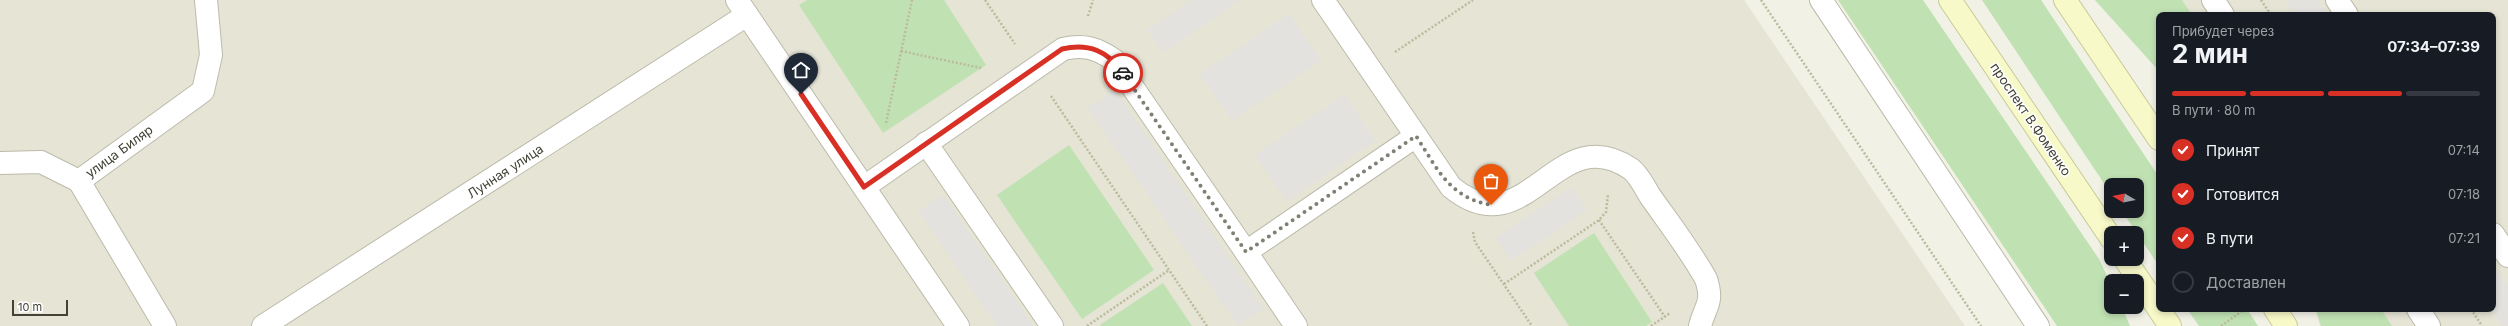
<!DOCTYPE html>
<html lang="ru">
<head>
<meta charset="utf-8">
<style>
  :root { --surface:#171b24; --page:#242831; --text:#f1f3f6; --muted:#9ea1a6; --line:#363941; --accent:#d93025 }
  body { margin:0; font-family:Inter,sans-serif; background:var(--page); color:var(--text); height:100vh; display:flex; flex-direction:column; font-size:15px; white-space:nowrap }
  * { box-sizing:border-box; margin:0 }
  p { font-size:13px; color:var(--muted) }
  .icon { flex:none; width:22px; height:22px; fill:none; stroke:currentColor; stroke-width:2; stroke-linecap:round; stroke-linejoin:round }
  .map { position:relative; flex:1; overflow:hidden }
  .panel { position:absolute; left:2156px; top:12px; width:340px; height:300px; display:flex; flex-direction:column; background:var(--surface); border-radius:8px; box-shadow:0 2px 6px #0003 }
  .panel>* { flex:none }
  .needle { width:26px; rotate:280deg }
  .controls { position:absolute; left:2104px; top:178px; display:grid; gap:8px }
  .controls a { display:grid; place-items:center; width:40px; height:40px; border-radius:8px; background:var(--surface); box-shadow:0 2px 6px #0003; font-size:20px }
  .scale { position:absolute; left:12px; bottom:10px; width:56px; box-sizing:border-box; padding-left:4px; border:2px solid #434236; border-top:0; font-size:11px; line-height:14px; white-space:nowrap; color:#434236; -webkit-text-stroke:3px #fff; paint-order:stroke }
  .pin { position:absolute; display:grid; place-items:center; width:34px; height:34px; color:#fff; margin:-41px -17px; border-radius:50% 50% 50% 0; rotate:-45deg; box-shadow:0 0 4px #0007 }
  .pin .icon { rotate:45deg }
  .courier { position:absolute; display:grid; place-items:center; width:40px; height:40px; margin:-20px; border:3px solid #d93025; border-radius:50%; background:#fff; color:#222; box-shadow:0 1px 5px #0007 }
  .head em { font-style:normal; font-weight:700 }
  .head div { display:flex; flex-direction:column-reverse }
  .head { display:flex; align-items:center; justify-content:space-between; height:68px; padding:0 16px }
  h1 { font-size:26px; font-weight:700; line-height:30px }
  .bar { display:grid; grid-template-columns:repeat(4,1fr); gap:6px 4px; align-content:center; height:48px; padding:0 16px }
  .bar i { height:5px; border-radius:3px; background:var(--line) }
  .bar .on { background:var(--accent) }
  .bar p { grid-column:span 4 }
  ol { padding:0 16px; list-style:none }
  li { display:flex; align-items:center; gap:12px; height:44px }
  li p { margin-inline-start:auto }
  li .icon { padding:4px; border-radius:50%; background:var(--accent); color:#fff; stroke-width:4 }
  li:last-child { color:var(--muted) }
  li i { width:22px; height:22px; border:2px solid var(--line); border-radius:50% }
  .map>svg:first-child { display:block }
  .residential { fill:#e5e4d5 }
  .green { fill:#c0e2b3 }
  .parking { fill:#e3e2de }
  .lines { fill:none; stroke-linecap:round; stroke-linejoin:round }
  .lane-casing { stroke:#bcbbaa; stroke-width:24 }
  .street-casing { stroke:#bcbbaa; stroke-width:24 }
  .secondary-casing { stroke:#c9ca98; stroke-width:24 }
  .path { stroke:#bcba9d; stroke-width:2.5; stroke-dasharray:2 2; stroke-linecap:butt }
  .lane { stroke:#fff; stroke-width:22 }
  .street { stroke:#fff; stroke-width:22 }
  .secondary { stroke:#f7f9c9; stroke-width:22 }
  .done { stroke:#807f74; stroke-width:4; stroke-dasharray:0 7.2 }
  .route { stroke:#d93025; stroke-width:5 }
  .labels { text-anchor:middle; stroke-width:3; stroke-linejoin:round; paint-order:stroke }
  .street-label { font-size:13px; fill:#434236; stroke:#fff }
</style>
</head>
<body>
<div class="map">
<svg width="2508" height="326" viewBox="0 0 2508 326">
  <rect width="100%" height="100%" fill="#f1f1e6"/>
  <g class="residential">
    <polygon points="0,0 1744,0 1965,326 0,326"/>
    <polygon points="2095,0 2508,0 2508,326 2320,326 2315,309 2493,309 2493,15 2159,15 2159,71"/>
  </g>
  <g class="green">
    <polygon points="807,0 944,0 986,65 883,133 799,5"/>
    <polygon points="1838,0 1923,0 2099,259 2111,284 2111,307 2122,307 2130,326 2057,326"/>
    <polygon points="1982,0 2041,0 2159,177 2159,266 2122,211 2137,211 2137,185 2111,185 2111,194"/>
    <polygon points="2095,0 2182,0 2192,15 2159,15 2159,71"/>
    <polygon points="1069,145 1154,270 1082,319 997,195"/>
    <polygon points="1594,233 1652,322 1646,326 1569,326 1534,273"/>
    <polygon points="1163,283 1192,326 1101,326 1100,325"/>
    <polygon points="2187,309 2247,309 2258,326 2199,326"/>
    <polygon points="2316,309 2381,309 2392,326 2321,326"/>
  </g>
  <g class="parking">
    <polygon points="1192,0 1240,0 1163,53 1147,30"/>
    <polygon points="2285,0 2317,0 2327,15 2295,15"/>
    <polygon points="1289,14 1321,60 1232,121 1200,74"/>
    <polygon points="1115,90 1263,309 1238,326 1088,108"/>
    <polygon points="1345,94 1375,141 1287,201 1255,155"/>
    <polygon points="1571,187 1587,210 1511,261 1496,238"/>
    <polygon points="943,194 1033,326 997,326 919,211"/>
    <polygon points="2493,264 2508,286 2508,326 2503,326 2491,309 2493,309"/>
  </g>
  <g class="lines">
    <g class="lane-casing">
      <g id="lane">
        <path d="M1323,0l128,187c76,63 105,-70 180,-18 8,6 14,19 19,27 19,27 40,54 56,83 8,24 -1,27 -6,47"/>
        <polyline points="2337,0 2347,15"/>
        <polyline points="926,143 1052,326"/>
        <path d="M864,187l199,-138c20,-5 34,-1 51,11l132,192"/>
        <polyline points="2493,234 2508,256"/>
        <polyline points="1296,326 1246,252 1416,136"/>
      </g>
    </g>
    <g class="street-casing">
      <g id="street">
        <polyline points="737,0 958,326"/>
        <polyline points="1821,0 2038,326"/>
        <polyline points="2213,0 2223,15"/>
        <polyline points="0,163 41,162 79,181"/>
        <polyline points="2418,309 2429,326"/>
        <polyline points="165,326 79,181 203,91 211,55 206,0"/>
        <polyline points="263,326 747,15"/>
      </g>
    </g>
    <g class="secondary-casing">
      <g id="secondary">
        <polyline points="1950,0 2111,238"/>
        <polyline points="2065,0 2159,139"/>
        <polyline points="2125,259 2170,326"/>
        <polyline points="2275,309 2286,326"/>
      </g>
    </g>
    <g class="path">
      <polyline points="985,0 1015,44"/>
      <polyline points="1761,0 1981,326"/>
      <polyline points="2261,0 2271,15"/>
      <polyline points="1088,16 1093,0"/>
      <polyline points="901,51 981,68"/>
      <polyline points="1395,52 1473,0"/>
      <polyline points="1051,96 1207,326"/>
      <polyline points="886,123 912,0"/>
      <polyline points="1599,220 1665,317"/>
      <polyline points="1473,232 1475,242 1532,326"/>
      <polyline points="1504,284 1599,220 1606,212 1608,194"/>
      <polyline points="2471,309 2482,326"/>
      <polyline points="1087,326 1169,270"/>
      <polyline points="1651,326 1670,313"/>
      <polyline points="2221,326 2245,309"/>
    </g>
    <use href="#lane" class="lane"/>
    <use href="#street" class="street"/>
    <use href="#secondary" class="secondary"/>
  </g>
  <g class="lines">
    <path class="done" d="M1123,73l123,179 170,-116c22,33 32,61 75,69"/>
    <path class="route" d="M801,94l63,93 198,-138c27,-6 46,2 61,24"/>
  </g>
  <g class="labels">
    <g class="street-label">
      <text transform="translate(2031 119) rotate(56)" y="5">проспект В.Фоменко</text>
      <text transform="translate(119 151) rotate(-36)" y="5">улица Биляр</text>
      <text transform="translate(505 171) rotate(-33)" y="5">Лунная улица</text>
    </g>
  </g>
</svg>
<div class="controls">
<a><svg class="needle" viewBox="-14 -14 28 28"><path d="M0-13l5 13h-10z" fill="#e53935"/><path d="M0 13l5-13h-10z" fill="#9ea1a6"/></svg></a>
<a>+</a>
<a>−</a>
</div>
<div class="scale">10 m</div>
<div class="pin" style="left:1491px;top:205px;background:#ea580c"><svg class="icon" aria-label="bag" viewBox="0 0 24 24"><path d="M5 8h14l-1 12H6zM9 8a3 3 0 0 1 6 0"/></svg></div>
<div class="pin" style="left:801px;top:94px;background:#1f2937"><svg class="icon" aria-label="home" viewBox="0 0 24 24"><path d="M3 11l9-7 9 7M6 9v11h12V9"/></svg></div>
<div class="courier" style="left:1123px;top:73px"><svg class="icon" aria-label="car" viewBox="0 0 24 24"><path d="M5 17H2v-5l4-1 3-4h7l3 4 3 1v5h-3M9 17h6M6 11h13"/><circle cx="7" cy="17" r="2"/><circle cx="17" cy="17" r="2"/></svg></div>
<section class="panel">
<div class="head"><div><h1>2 мин</h1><p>Прибудет через</p></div><em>07:34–07:39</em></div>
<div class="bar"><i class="on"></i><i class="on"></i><i class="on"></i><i></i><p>В пути · 80 m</p></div>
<ol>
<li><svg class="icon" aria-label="check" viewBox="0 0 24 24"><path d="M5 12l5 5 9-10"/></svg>Принят<p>07:14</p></li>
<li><svg class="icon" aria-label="check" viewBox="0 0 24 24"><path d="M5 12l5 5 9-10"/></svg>Готовится<p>07:18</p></li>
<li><svg class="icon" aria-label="check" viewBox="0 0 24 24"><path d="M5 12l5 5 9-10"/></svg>В пути<p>07:21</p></li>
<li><i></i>Доставлен</li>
</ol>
</section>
</div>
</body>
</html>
